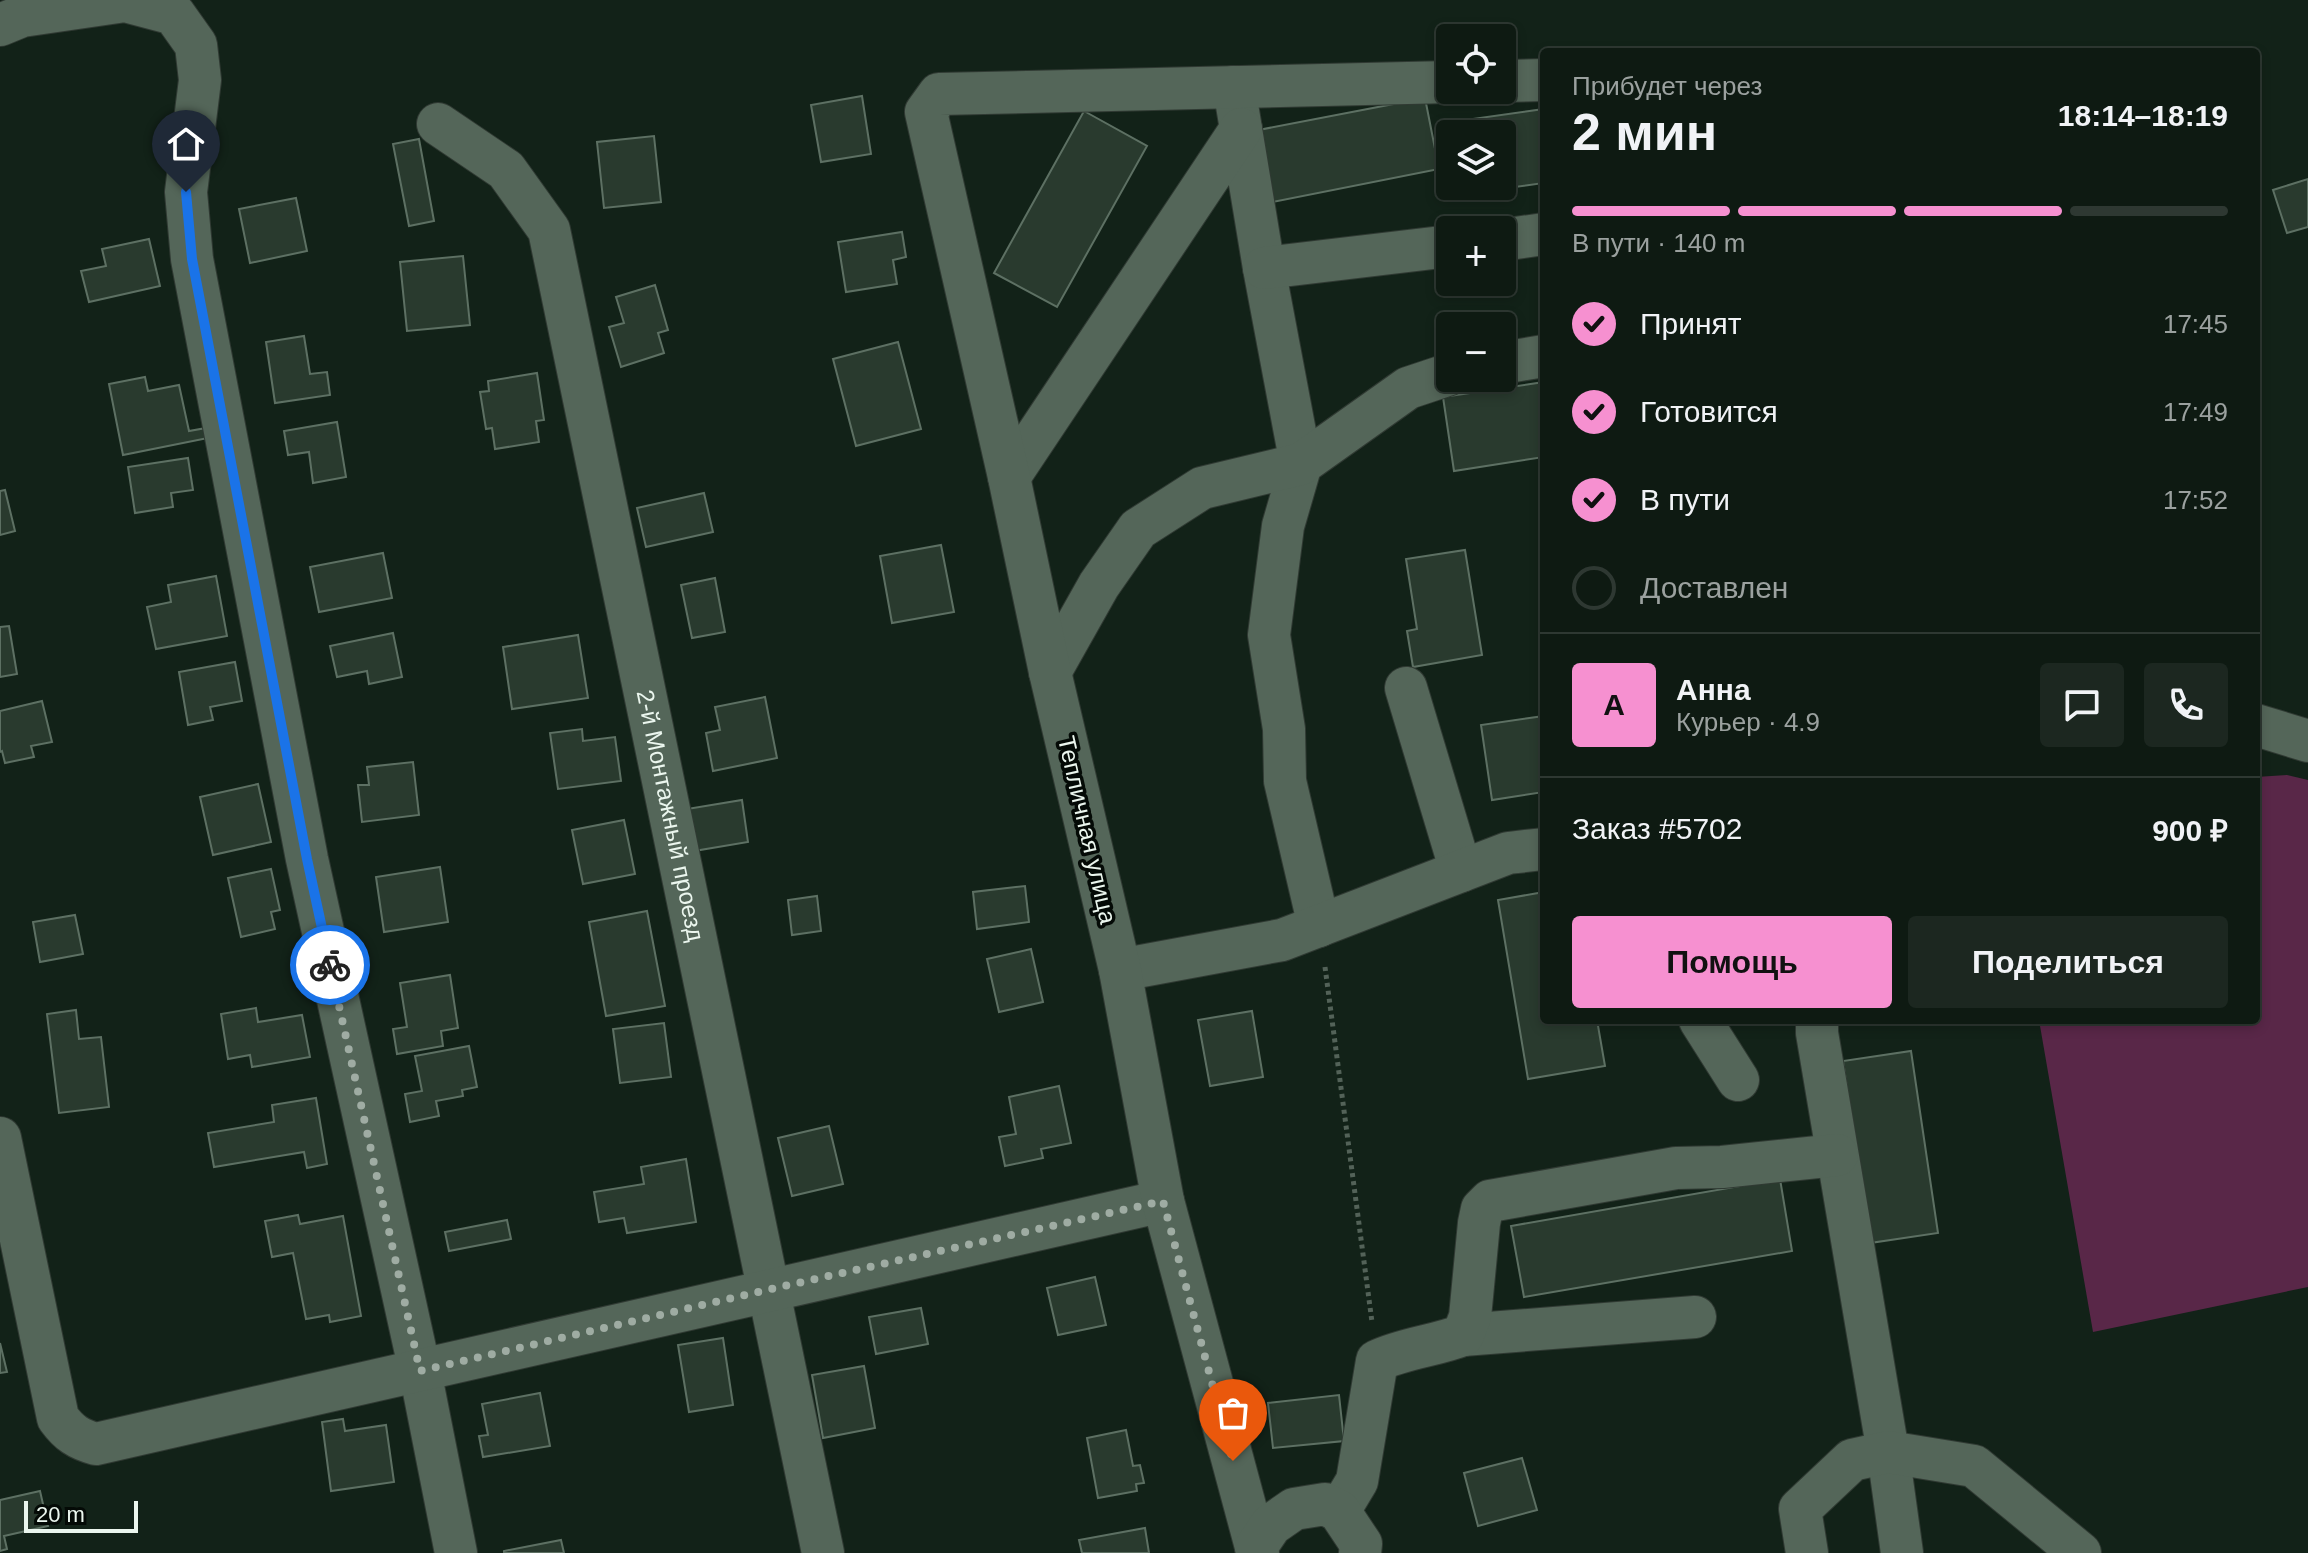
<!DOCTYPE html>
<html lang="ru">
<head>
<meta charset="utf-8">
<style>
  :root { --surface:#0e1a12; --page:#1c2720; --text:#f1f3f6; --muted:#9ba19f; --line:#2e3832; --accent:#f690d0 }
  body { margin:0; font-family:Arial,sans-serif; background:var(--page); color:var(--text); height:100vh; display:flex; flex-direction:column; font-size:30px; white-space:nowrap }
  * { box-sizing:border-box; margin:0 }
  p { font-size:26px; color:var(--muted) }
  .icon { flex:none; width:44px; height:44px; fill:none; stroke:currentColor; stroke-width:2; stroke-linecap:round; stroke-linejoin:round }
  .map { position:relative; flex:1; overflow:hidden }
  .panel { position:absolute; left:1540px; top:48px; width:720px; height:976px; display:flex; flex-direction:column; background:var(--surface); border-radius:8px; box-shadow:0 4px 12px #0003,0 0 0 2px var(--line) }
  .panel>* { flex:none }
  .buttons { position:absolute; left:1436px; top:24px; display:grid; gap:16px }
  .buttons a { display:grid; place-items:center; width:80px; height:80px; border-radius:8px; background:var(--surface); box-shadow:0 4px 12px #0003,0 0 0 2px var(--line); font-size:40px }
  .scale { position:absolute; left:24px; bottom:20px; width:114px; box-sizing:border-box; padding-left:8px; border:4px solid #ebf6ee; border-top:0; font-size:22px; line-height:28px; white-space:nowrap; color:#ebf6ee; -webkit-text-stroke:6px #040a06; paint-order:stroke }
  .pin { position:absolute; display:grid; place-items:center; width:68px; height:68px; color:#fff; margin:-82px -34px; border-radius:50% 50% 50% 0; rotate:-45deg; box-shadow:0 0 8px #0007 }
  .pin .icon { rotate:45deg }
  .courier { position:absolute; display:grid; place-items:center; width:80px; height:80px; margin:-40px; border:6px solid #1a73e8; border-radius:50%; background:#fff; color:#222; box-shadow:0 2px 10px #0007 }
  .headline em { font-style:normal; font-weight:600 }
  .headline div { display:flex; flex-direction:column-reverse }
  .headline { display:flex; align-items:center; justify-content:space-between; height:136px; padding:0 32px }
  h1 { font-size:52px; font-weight:600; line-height:60px }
  .bar { display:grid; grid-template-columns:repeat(4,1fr); gap:12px 8px; align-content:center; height:96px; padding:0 32px }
  .bar i { height:10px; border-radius:6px; background:var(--line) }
  .bar .active { background:var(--accent) }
  .bar p { grid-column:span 4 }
  .line { display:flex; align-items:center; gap:20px; padding:0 32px; border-top:2px solid var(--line) }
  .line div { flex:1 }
  .round { display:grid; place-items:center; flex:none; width:84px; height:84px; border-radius:8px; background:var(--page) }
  ol { padding:0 32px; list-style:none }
  li { display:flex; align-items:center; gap:24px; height:88px }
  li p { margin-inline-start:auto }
  li .icon { padding:8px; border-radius:50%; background:var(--accent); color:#111; stroke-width:4 }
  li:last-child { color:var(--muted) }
  li i { width:44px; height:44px; border:4px solid var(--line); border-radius:50% }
  .cta { display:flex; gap:16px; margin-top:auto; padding:16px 32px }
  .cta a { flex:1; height:92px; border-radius:8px; background:var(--accent); color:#111; font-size:32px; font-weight:600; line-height:92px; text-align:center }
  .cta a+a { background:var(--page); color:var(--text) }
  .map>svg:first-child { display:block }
  .green { fill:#592748 }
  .building { fill:#293a2e; stroke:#5d7063; stroke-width:2 }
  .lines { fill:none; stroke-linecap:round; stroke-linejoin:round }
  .minor-casing { stroke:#303a33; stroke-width:44 }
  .path { stroke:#536258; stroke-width:5; stroke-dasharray:4 4; stroke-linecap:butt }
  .minor { stroke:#546659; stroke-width:42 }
  .done { stroke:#9faca3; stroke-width:8; stroke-dasharray:0 14.4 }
  .route { stroke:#1a73e8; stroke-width:10 }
  .labels { text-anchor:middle; stroke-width:7; stroke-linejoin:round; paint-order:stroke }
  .street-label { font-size:24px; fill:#ebf6ee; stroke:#040a06 }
</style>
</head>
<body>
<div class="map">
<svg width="2308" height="1553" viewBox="0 0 2308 1553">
  <rect width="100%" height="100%" fill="#122218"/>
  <polygon class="green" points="2287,775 2308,780 2308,1287 2093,1332 2039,1020 2256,1020 2256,777"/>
  <g class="building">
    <polygon points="862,96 871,154 821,162 811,105"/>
    <polygon points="1425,98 1439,169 1262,204 1248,132"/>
    <polygon points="1544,109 1544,183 1455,195 1453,186 1502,186 1502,134 1450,134 1450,162 1444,123"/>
    <polygon points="1084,111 1147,146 1057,307 994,273"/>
    <polygon points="654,136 661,202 604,208 597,142"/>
    <polygon points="419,139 434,221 409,226 393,144"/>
    <polygon points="2308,179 2308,227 2287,233 2273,190"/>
    <polygon points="296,198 307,251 250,263 239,209"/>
    <polygon points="902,232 906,257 893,260 897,284 846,292 838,242"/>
    <polygon points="149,239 160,286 89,302 81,271 106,266 102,249"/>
    <polygon points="463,256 470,325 407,331 400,262"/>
    <polygon points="655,285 668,330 658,333 664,353 621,367 609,327 624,323 616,297"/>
    <polygon points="304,336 310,374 327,372 330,395 275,403 266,342"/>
    <polygon points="898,342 921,429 856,446 833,359"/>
    <polygon points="537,373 544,420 536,421 539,442 495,449 492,428 486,429 480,392 489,391 488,381"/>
    <polygon points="145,377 148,391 179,385 189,431 206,428 208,438 123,455 109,384"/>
    <polygon points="1544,382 1544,457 1454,471 1443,397"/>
    <polygon points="337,422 346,477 313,483 309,452 288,455 284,431"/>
    <polygon points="188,458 193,490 171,493 173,507 135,513 128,467"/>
    <polygon points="5,490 15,531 0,535 0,491"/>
    <polygon points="704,493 713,532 646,547 637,508"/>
    <polygon points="941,545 954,612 892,623 880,556"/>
    <polygon points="1465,550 1482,655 1413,667 1407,631 1417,629 1406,559"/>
    <polygon points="383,553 392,598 319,612 310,567"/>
    <polygon points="216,576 227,636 156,649 147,607 171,602 168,585"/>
    <polygon points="715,578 725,632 692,638 681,585"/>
    <polygon points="9,626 17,674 0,677 0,627"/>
    <polygon points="393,633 402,677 369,684 367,671 337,677 330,646"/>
    <polygon points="578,635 588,698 512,709 503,647"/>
    <polygon points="235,662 242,701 210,707 213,720 188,725 179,672"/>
    <polygon points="765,697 777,758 713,771 706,733 720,730 715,707"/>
    <polygon points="42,701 52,742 31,746 34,757 5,763 2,751 0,752 0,711"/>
    <polygon points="1544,716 1544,792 1492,800 1481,725"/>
    <polygon points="582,729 583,741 615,737 621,781 558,789 550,733"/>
    <polygon points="413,762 419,815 362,822 358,785 369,785 367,767"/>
    <polygon points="258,784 271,842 213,855 200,797"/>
    <polygon points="742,800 748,842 694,851 687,809"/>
    <polygon points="624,820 635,874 583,884 572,830"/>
    <polygon points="440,867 448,922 384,932 376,877"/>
    <polygon points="271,869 280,910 271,912 275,929 241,937 228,878"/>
    <polygon points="1025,886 1029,922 977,929 973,892"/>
    <polygon points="1544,892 1544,1020 1597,1020 1605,1066 1528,1079 1498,900"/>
    <polygon points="817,896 821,931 792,935 788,900"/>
    <polygon points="647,911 665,1006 606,1016 589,922"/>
    <polygon points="75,915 83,954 40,962 33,922"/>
    <polygon points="1031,949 1043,1002 999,1012 987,959"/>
    <polygon points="450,975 458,1028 441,1031 443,1046 397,1054 393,1029 407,1027 400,983"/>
    <polygon points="256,1008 258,1022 302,1015 310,1057 252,1067 250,1055 228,1059 221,1014"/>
    <polygon points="76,1010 79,1039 101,1037 109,1107 59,1113 47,1014"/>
    <polygon points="1252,1011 1263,1077 1210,1086 1198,1020"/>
    <polygon points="664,1023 671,1077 620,1083 613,1029"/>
    <polygon points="469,1046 477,1087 462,1090 463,1096 436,1101 439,1116 410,1122 405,1094 422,1091 415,1056"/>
    <polygon points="1911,1051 1938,1233 1870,1243 1843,1061"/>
    <polygon points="1059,1086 1071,1143 1041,1149 1043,1158 1005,1166 999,1137 1016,1134 1009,1097"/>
    <polygon points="316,1098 327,1164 307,1168 304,1152 214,1167 208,1133 274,1122 272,1105"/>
    <polygon points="829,1126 843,1184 792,1196 778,1138"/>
    <polygon points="686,1159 696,1222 627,1233 624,1218 599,1222 594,1192 644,1184 641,1167"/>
    <polygon points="1780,1179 1792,1251 1524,1297 1511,1226"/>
    <polygon points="298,1215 300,1224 343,1216 361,1316 330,1322 329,1315 306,1319 293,1253 272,1257 265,1221"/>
    <polygon points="507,1220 511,1239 449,1251 445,1232"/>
    <polygon points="1095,1277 1106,1325 1058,1335 1047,1288"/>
    <polygon points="921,1308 928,1344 876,1354 869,1317"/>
    <polygon points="723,1338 733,1405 689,1412 678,1345"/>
    <polygon points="0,1343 7,1372 0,1373"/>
    <polygon points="864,1366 875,1428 823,1438 812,1375"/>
    <polygon points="540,1393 550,1446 483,1457 479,1436 488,1435 482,1404"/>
    <polygon points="1339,1395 1344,1441 1273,1448 1268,1403"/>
    <polygon points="343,1419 345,1431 386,1425 394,1482 331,1491 322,1422"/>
    <polygon points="1126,1430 1133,1466 1140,1465 1144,1483 1136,1484 1137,1491 1098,1498 1087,1438"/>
    <polygon points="1522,1458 1537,1510 1478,1526 1464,1473"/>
    <polygon points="40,1491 48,1526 4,1536 7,1549 0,1551 0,1500"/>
    <polygon points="1145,1528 1149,1553 1082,1553 1079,1540"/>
    <polygon points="561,1540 564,1553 504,1553 504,1551"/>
  </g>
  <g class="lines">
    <g class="minor-casing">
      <g id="minor">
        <polyline points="0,25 22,16 125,1 174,14 196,45 200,80 186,192 192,259 307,859 420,1371 456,1553"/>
        <polyline points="1502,81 1544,80"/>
        <polyline points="1234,87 1264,268 1301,464 1283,526 1269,635 1284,729 1285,781 1319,926"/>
        <path id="s1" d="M438,124l68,46 43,60 274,1323"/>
        <polyline points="1502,240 1544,234"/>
        <polyline points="1264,268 1450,246"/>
        <polyline points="1502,363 1544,356"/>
        <polyline points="1009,477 1241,129"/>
        <polyline points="1050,672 1099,585 1138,529 1202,488 1301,464 1408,388 1450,374"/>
        <polyline points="1406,688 1461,871"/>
        <polyline points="2256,725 2308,741"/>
        <polyline points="1120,970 1282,940 1508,853 1544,849"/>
        <polyline points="1700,1020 1738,1080"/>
        <polyline points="1817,1020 1817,1033 1888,1452 1902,1553"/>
        <path d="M0,1138l58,280c11,15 20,21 38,26l1067,-243"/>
        <polyline points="1463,1335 1695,1317"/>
        <path d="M1339,1511l18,-30 20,-120c27,-13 58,-15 86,-26l7,-18 9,-94 3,-14 8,-8 186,-33 46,-1 115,-12"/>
        <polyline points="1256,1547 1163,1201 1120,970 1050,672 1009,477 926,112 939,94 1450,82"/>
        <polyline points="1258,1553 1256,1547 1271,1525 1294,1509 1325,1504 1339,1511 1361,1544 1360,1553"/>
        <polyline points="1807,1553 1800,1509 1852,1460 1888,1452 1974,1466 2080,1553"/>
      </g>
    </g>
    <polyline class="path" points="1325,967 1372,1322"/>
    <use href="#minor" class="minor"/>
  </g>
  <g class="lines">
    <polyline class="done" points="330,965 420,1371 771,1289 1163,1201 1233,1461"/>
    <polyline class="route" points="186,192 192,259 307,859 330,965"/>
  </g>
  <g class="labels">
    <g class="street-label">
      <text dy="8" stroke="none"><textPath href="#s1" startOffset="754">2-й Монтажный проезд</textPath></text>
      <text transform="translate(1087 830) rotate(77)" y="8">Тепличная улица</text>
    </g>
  </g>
</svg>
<div class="buttons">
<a><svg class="icon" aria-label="locate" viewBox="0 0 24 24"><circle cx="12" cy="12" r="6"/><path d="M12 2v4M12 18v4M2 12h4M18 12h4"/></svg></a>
<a><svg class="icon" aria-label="layers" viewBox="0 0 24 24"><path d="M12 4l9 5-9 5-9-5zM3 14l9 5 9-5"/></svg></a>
<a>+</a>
<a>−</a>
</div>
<div class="scale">20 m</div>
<div class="pin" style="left:1233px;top:1461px;background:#ea580c"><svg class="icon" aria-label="bag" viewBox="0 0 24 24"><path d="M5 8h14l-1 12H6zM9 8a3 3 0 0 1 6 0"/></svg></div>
<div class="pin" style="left:186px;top:192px;background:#1f2937"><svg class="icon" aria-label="home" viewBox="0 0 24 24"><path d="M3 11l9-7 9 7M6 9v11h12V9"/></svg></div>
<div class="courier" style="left:330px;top:965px"><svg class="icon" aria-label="bike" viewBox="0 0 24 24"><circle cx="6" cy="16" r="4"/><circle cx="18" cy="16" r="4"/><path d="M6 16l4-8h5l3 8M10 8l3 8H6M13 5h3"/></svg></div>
<section class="panel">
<div class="headline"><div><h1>2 мин</h1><p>Прибудет через</p></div><em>18:14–18:19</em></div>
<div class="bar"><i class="active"></i><i class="active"></i><i class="active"></i><i></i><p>В пути · 140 m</p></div>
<ol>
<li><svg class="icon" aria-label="check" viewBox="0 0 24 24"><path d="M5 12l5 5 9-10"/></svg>Принят<p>17:45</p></li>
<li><svg class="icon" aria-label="check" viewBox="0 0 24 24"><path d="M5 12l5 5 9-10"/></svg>Готовится<p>17:49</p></li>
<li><svg class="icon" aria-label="check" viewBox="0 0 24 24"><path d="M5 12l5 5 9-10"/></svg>В пути<p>17:52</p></li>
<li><i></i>Доставлен</li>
</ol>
<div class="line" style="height:144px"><b class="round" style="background:var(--accent);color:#111">А</b><div><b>Анна</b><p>Курьер · 4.9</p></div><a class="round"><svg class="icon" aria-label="chat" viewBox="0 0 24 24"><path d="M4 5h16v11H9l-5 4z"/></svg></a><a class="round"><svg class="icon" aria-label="phone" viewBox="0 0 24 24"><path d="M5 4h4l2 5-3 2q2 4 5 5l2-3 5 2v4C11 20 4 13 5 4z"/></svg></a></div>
<div class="line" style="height:104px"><div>Заказ #5702</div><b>900 ₽</b></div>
<div class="cta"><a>Помощь</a><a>Поделиться</a></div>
</section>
</div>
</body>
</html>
